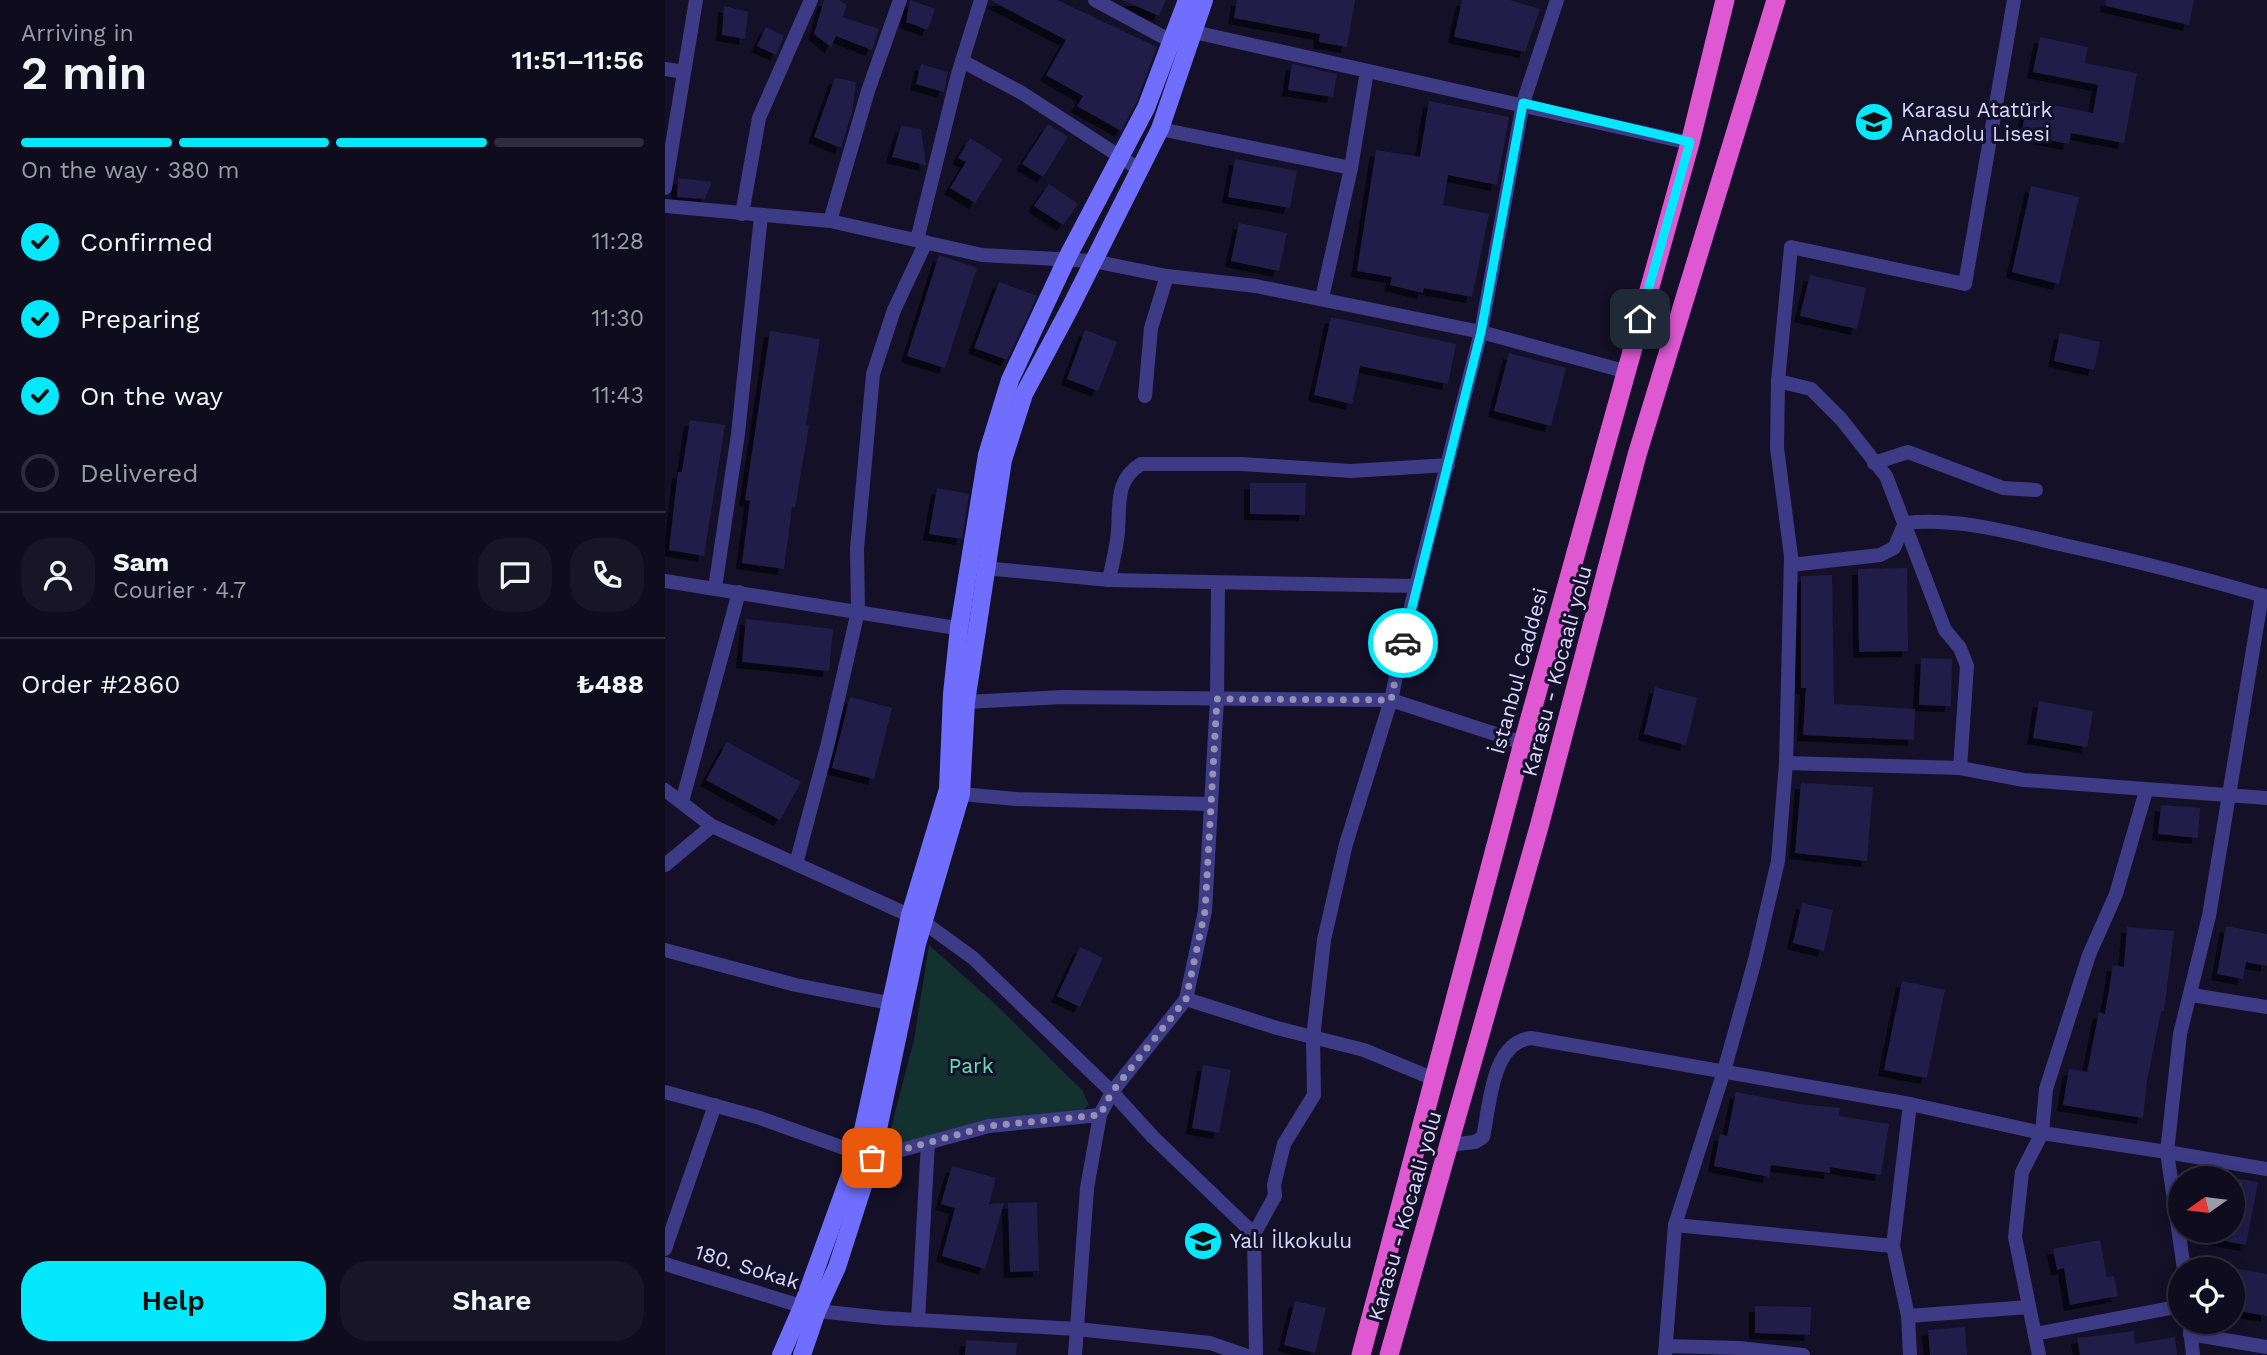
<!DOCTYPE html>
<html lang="en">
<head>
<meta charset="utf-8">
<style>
  :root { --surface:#0e0c1d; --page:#171526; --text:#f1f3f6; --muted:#9b9ba4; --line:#2e2c3b; --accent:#04e8fd }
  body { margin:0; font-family:"Work Sans",sans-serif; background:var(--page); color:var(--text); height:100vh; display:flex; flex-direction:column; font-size:26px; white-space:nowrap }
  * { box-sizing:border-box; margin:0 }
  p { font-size:23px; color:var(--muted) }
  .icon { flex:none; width:38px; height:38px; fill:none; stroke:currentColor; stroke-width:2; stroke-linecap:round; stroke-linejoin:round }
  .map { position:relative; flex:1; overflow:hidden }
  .drawer { display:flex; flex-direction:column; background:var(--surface); width:665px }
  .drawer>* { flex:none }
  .needle { width:46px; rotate:256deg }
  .buttons { position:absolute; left:1503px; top:1166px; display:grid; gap:14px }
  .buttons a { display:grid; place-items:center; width:77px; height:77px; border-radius:50%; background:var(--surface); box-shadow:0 4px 18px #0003,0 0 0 2px var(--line); font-size:35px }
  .pin { position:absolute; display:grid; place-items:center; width:60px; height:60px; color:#fff; margin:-30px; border-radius:14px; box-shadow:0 4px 10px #0006 }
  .courier { position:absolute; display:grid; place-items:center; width:70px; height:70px; margin:-35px; border:5px solid #04e8fd; border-radius:50%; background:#fff; color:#222; box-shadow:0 2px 9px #0007 }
  .summary em { font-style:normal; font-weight:600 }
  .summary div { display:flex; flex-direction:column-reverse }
  .summary { display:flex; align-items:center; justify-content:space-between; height:119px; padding:0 21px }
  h1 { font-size:46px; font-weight:600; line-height:52px }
  .bar { display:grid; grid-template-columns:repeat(4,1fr); gap:10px 7px; align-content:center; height:84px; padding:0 21px }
  .bar i { height:9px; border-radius:5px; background:var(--line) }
  .bar .on { background:var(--accent) }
  .bar p { grid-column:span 4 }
  .line { display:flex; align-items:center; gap:18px; padding:0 21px; border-top:2px solid var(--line) }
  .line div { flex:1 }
  .round { display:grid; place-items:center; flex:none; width:74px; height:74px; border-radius:28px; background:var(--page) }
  ol { padding:0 21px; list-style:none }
  li { display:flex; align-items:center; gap:21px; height:77px }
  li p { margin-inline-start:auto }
  li .icon { padding:7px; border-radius:50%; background:var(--accent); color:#111; stroke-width:4 }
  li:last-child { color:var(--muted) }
  li i { width:38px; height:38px; border:4px solid var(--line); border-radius:50% }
  .cta { display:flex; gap:14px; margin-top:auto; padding:14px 21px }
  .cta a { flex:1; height:80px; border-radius:28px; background:var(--accent); color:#111; font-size:28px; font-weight:600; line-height:80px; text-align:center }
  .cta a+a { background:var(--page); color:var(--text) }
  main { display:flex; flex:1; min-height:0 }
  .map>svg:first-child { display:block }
  .green { fill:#13312f }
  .building { fill:#241c48; filter:url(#shadow) }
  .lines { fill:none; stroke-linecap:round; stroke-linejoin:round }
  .minor { stroke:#3d3b86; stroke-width:14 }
  .secondary { stroke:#6f6efe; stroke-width:18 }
  .trunk { stroke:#de58d2; stroke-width:19 }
  .done { stroke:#9491b3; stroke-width:7; stroke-dasharray:0 12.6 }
  .route { stroke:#04e8fd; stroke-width:9 }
  .labels { text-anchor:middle; stroke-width:6; stroke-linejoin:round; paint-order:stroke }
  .poi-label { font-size:21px; fill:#dad6ff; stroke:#131027; text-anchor:start }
  .street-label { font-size:21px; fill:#dad6ff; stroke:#131027 }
  .park-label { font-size:21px; fill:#62dfbe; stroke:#131027 }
</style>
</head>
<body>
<main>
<section class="drawer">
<div class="summary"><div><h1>2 min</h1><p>Arriving in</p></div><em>11:51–11:56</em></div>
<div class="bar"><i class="on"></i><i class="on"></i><i class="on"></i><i></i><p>On the way · 380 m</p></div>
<ol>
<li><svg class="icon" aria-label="check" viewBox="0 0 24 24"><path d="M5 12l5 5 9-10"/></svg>Confirmed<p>11:28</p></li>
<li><svg class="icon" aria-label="check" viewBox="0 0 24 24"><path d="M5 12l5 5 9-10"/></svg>Preparing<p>11:30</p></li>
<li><svg class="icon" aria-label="check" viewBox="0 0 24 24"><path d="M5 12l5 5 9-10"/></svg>On the way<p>11:43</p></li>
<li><i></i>Delivered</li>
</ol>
<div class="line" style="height:126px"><a class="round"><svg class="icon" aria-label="person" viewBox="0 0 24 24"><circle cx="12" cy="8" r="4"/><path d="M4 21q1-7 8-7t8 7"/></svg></a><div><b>Sam</b><p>Courier · 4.7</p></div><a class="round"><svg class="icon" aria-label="chat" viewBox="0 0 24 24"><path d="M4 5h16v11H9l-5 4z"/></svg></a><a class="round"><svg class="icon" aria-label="phone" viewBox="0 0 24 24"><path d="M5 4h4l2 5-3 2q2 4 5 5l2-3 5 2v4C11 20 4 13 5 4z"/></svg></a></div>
<div class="line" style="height:91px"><div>Order #2860</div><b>₺488</b></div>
<div class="cta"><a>Help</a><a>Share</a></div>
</section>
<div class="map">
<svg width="1602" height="1355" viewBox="0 0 1602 1355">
  <defs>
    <filter id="shadow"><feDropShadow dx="-6" dy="6" stdDeviation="0" flood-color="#0009"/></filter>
  </defs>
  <rect width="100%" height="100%" fill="#131027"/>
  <polygon class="green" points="264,945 327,1001 417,1090 424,1105 416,1111 221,1147 249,1040"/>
  <g class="building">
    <polygon points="159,0 174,0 182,5 178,17 214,29 207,50 171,36 166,47 149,34"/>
    <polygon points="245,0 270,9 263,30 241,22"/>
    <polygon points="325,0 392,0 492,47 471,103 456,131 412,106 418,96 381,75 401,40"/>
    <polygon points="457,0 501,0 494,16"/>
    <polygon points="572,0 690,0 682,47 654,42 655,34 569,18"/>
    <polygon points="797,0 845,0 875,9 860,52 789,37"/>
    <polygon points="1441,0 1529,0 1524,25 1441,6"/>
    <polygon points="59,6 83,12 80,39 57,35"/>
    <polygon points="101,27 119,36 111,55 92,46"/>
    <polygon points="1375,37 1423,47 1420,63 1472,73 1459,143 1406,133 1404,144 1356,135 1363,100 1428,113 1433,85 1368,72"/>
    <polygon points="256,64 283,72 279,92 251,84"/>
    <polygon points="627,64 672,74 668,97 623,90"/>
    <polygon points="170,78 191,82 187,112 176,148 149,137"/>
    <polygon points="764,101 844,117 832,185 783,175 778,205 824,214 807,297 759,288 758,293 725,285 727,277 692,271 711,150 755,157"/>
    <polygon points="383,124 403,137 378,177 357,164"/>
    <polygon points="236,126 256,129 261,165 227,157"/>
    <polygon points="305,138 338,159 310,203 285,188 301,162 293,158"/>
    <polygon points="570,159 632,171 625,208 563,197"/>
    <polygon points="13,178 47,182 40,199 12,197"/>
    <polygon points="384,184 413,204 398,225 369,206"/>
    <polygon points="1366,186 1414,197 1394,284 1347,272"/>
    <polygon points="574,223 622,233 614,271 566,261"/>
    <polygon points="274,255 312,268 280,368 242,356"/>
    <polygon points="1145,275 1201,288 1192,329 1135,316"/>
    <polygon points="334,282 372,296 342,360 309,348"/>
    <polygon points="666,317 791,344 783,384 695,366 687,404 649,395"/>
    <polygon points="420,330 452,342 433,391 402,379"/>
    <polygon points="105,331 155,339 141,424 144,425 130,508 127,507 119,569 77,563 85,501 80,500"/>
    <polygon points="1395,333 1435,342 1429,370 1389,361"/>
    <polygon points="844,353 901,368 886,426 829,411"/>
    <polygon points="25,420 60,425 39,556 4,550 13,472 17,472"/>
    <polygon points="585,483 641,483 640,515 585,514"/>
    <polygon points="272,488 304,494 297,539 264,534"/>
    <polygon points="1242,568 1243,651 1194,652 1193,569"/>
    <polygon points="1167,575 1169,704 1250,709 1249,740 1138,735 1141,688 1136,688 1136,576"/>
    <polygon points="81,619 168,629 164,671 77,662"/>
    <polygon points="1256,658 1287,659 1286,706 1254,705"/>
    <polygon points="990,687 1032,698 1021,745 979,734"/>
    <polygon points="185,697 227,708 209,779 167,768"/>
    <polygon points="1374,701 1428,711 1422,747 1368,738"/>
    <polygon points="62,742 136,782 115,820 41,780"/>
    <polygon points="1136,783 1208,787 1202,861 1130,853"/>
    <polygon points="1496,805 1535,808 1533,838 1493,834"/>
    <polygon points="1137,903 1168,910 1159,951 1128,943"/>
    <polygon points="1561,926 1602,934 1602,966 1581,962 1578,979 1552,974"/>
    <polygon points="1462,927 1509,931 1499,1011 1496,1011 1482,1081 1478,1118 1398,1105 1404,1069 1422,1072 1434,1012 1440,1014 1448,965 1459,967"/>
    <polygon points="415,947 438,958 415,1007 392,996"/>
    <polygon points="1237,981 1280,990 1262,1078 1219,1070"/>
    <polygon points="538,1065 566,1070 554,1133 527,1128"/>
    <polygon points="1071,1092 1134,1104 1175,1108 1174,1116 1224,1124 1216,1175 1165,1167 1165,1173 1106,1165 1104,1177 1049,1166 1055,1134 1062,1136"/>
    <polygon points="287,1166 331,1178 324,1204 339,1203 320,1269 277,1256 290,1208 276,1204"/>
    <polygon points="1568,1178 1593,1182 1581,1245 1539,1237 1539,1230 1568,1230"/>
    <polygon points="372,1202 374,1271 345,1272 343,1203"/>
    <polygon points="1435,1240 1442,1277 1449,1276 1453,1296 1405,1305 1399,1268 1392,1270 1388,1249"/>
    <polygon points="1568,1268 1602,1274 1602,1316 1568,1310"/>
    <polygon points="630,1301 661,1308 650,1353 619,1345"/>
    <polygon points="1090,1306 1146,1307 1145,1335 1090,1333"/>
    <polygon points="1300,1327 1302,1355 1265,1355 1263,1330"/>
    <polygon points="1469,1331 1470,1344 1510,1337 1512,1355 1415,1355 1412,1338"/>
    <polygon points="301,1340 352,1343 351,1355 300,1355"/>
  </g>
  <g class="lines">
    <g class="minor">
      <polyline points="430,0 515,46"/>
      <polyline points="529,32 1025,143"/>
      <polyline points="297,61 357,93 474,169"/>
      <polyline points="0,69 19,72"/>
      <polyline points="495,129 686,168"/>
      <polyline points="0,188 31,0"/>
      <polyline points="0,206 165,221 317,255 428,261 502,276 591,286 816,332 959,371"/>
      <polyline points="77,214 94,118 146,0"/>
      <polyline points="165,221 203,91 235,0"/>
      <polyline points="252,240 293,74 316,0"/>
      <polyline points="657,298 686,168 702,71"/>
      <polyline points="1113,381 1146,389 1176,419 1221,476 1280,630 1295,648 1302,666 1295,768"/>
      <polyline points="480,396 486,328 502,276"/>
      <polyline points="1209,463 1243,452 1338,488 1371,490"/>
      <path d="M1126,565l89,-10 14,-7 11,-25c53,-6 107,10 159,22 68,15 136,32 203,52"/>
      <polyline points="319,568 444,580 751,586"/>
      <path d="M444,580c3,-16 8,-33 9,-49 2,-27 -3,-51 23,-67h100l110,7 97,-6"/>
      <polyline points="0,581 303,630"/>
      <polyline points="50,588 73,434 96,216"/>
      <polyline points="1597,595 1544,916 1515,1034 1502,1152 1602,1169"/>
      <polyline points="301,702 398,697 726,700 858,743"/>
      <polyline points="1121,763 1295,768 1359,780 1602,798"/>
      <polyline points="0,790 47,826"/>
      <polyline points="296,794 351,799 545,804"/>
      <polyline points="17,802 74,592"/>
      <polyline points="131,864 163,743 193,611 192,549 208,374 229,310 261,242"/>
      <polyline points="0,865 47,826 257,921 308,958 447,1092 488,1137 589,1234 591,1355"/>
      <polyline points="0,950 131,985 234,1005"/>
      <polyline points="1527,995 1602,1007"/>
      <polyline points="521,999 612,1028 699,1050 769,1079"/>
      <polyline points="0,1092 92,1117 207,1158 324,1126 435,1115"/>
      <polyline points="1245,1104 1228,1246 1243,1316 1245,1355"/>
      <path d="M784,1145l26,-3 8,-5c7,-31 8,-94 48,-99l379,66 132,29 125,19 17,117"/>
      <polyline points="1010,1225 1228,1246"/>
      <polyline points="589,1234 610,1196 609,1185 619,1144 649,1095 648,1038 659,940 681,844 726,700 747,602 816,332 858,103 892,0"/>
      <polyline points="0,1249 50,1105"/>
      <polyline points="0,1264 152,1311 219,1318 412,1329 545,1343 580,1355"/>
      <polyline points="1243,1316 1364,1307"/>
      <polyline points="253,1320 263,1143"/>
      <polyline points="1524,1321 1528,1355"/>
      <polyline points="1370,1334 1516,1306"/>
      <polyline points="1525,1334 1602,1347"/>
      <polyline points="1001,1346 1074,1348 1138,1355"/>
      <polyline points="410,1355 422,1188 435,1115 447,1092 521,999 540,911 552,699 553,583"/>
      <polyline points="1000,1355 1010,1225 1059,1071 1090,960 1113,861 1121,763 1126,556 1112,448 1113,381 1126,247 1300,284 1349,0"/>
      <polyline points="1374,1355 1350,1237 1357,1172 1377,1133 1381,1089 1424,955 1451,894 1481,791"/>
    </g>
    <g class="secondary">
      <polyline points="116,1355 137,1307 193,1153 245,915 283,789 287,694 294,628 322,455 345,380 404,254 481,108 522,0"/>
      <polyline points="137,1355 152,1311 172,1267 207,1158 252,944 296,794 301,702 338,460 359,394 405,308 495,129 539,0"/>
    </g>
    <g class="trunk">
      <polyline points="696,1355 858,743 1025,143 1060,0"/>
      <polyline points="724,1355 874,827 972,455 1111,0"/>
    </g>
  </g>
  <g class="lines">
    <polyline class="done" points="207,1158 324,1126 435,1115 447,1092 521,999 540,911 552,699 726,700 738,643"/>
    <polyline class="route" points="738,643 816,332 858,103 1025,142 975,319"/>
  </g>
  <defs>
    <g id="school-disc" transform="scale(2.0125)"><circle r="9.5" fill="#04e8fd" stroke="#131027"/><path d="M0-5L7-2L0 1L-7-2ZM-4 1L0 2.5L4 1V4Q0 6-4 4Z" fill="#111"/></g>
  </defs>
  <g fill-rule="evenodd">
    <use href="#school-disc" x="1209" y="122"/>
    <use href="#school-disc" x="538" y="1241"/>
  </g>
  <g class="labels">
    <g class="poi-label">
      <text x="1236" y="117">Karasu Atatürk<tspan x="1236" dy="24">Anadolu Lisesi</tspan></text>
      <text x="565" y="1248">Yalı İlkokulu</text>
    </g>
    <g class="street-label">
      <text transform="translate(854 671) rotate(-75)" y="7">İstanbul Caddesi</text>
      <text transform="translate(892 671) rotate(-75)" y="7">Karasu - Kocaali yolu</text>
      <text transform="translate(740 1216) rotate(-74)" y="7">Karasu - Kocaali yolu</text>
      <text transform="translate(82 1267) rotate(17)" y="7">180. Sokak</text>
    </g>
    <g class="park-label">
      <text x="306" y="1073">Park</text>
    </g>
  </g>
</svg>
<div class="buttons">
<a><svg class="needle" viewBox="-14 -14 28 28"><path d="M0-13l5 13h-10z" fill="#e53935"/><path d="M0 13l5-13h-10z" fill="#9b9ba4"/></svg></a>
<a><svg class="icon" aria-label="locate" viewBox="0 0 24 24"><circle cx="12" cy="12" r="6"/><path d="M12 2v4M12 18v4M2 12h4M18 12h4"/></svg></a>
</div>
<div class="pin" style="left:207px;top:1158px;background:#ea580c"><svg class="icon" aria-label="bag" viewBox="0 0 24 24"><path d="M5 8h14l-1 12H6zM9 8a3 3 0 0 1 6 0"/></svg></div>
<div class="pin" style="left:975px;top:319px;background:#1f2937"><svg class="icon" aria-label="home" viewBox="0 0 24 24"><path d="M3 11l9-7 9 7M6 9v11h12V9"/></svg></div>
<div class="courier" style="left:738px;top:643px"><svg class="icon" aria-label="car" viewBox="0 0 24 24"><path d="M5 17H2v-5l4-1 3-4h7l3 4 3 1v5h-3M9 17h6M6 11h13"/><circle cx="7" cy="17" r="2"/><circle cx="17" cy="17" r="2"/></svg></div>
</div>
</main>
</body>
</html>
